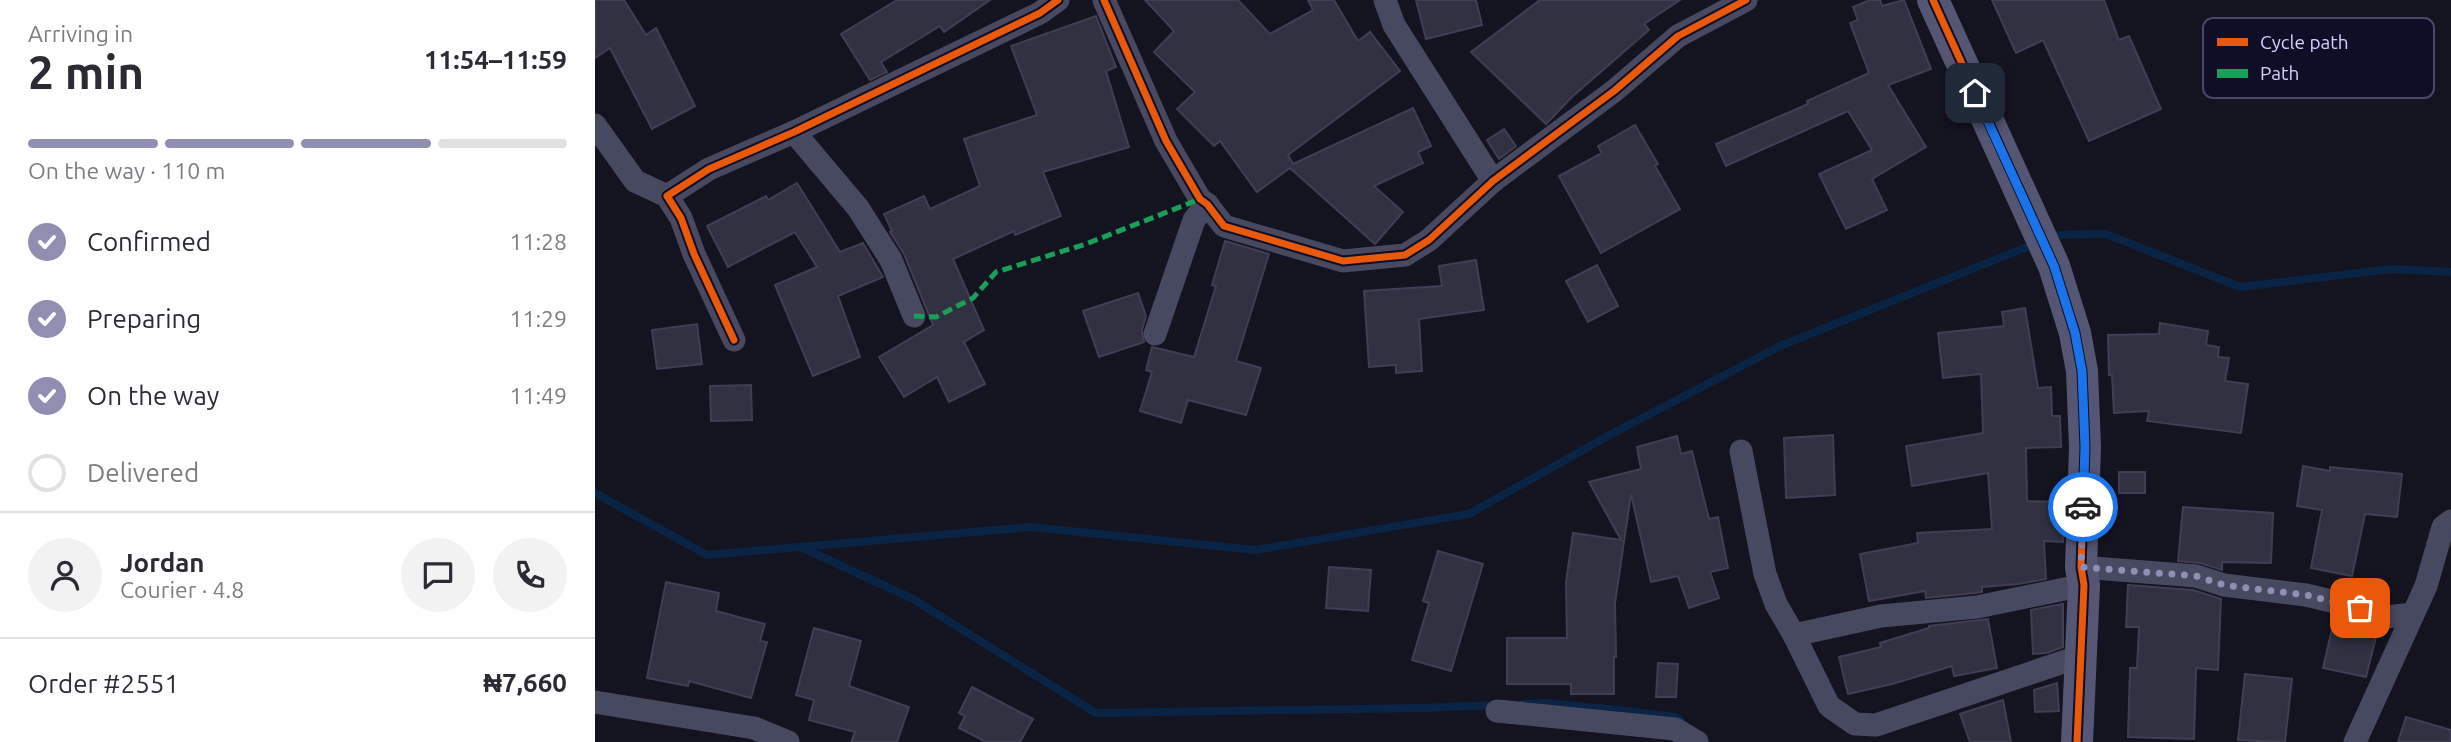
<!DOCTYPE html>
<html lang="en">
<head>
<meta charset="utf-8">
<style>
  :root { --surface:#fff; --page:#f2f2f3; --text:#2b2b33; --muted:#7c7c81; --line:#e1e1e2; --accent:#918fb1 }
  body { margin:0; font-family:Ubuntu,sans-serif; background:var(--page); color:var(--text); height:100vh; display:flex; flex-direction:column; font-size:26px; white-space:nowrap }
  * { box-sizing:border-box; margin:0 }
  p { font-size:23px; color:var(--muted) }
  .icon { flex:none; width:38px; height:38px; fill:none; stroke:currentColor; stroke-width:2; stroke-linecap:round; stroke-linejoin:round }
  .map { position:relative; flex:1; overflow:hidden }
  .panel { display:flex; flex-direction:column; background:var(--surface); width:595px }
  .panel>* { flex:none }
  .pin { position:absolute; display:grid; place-items:center; width:60px; height:60px; color:#fff; margin:-30px; border-radius:14px; box-shadow:0 4px 10px #0006 }
  .courier { position:absolute; display:grid; place-items:center; width:70px; height:70px; margin:-35px; border:5px solid #1a73e8; border-radius:50%; background:#fff; color:#222; box-shadow:0 2px 9px #0007 }
  .head em { font-style:normal; font-weight:700 }
  .head div { display:flex; flex-direction:column-reverse }
  .head { display:flex; align-items:center; justify-content:space-between; height:119px; padding:0 28px }
  h1 { font-size:46px; font-weight:700; line-height:52px }
  .bar { display:grid; grid-template-columns:repeat(4,1fr); gap:10px 7px; align-content:center; height:84px; padding:0 28px }
  .bar i { height:9px; border-radius:5px; background:var(--line) }
  .bar .on { background:var(--accent) }
  .bar p { grid-column:span 4 }
  .line { display:flex; align-items:center; gap:18px; padding:0 28px; border-top:2px solid var(--line) }
  .line div { flex:1 }
  .round { display:grid; place-items:center; flex:none; width:74px; height:74px; border-radius:37px; background:var(--page) }
  ol { padding:0 28px; list-style:none }
  li { display:flex; align-items:center; gap:21px; height:77px }
  li p { margin-inline-start:auto }
  li .icon { padding:7px; border-radius:50%; background:var(--accent); color:#fff; stroke-width:4 }
  li:last-child { color:var(--muted) }
  li i { width:38px; height:38px; border:4px solid var(--line); border-radius:50% }
  main { display:flex; flex:1; min-height:0 }
  .map>svg:first-child { display:block }
  .lines { fill:none; stroke-linecap:round; stroke-linejoin:round }
  .stream { stroke:#0a2445; stroke-width:8 }
  .building { fill:#323142; stroke:#403e54; stroke-width:2 }
  .street { stroke:#474961; stroke-width:23 }
  .secondary { stroke:#555674; stroke-width:32 }
  .quiet { stroke:#1a9f57; stroke-width:5; stroke-dasharray:10 5; stroke-linecap:butt }
  .cycleway-casing { stroke:#100d26; stroke-width:11 }
  .cycleway { stroke:#e8590c; stroke-width:7 }
  .done { stroke:#918fb1; stroke-width:7; stroke-dasharray:0 12.6 }
  .route { stroke:#1a73e8; stroke-width:9 }
  .key { fill:#100d26; stroke:#4b4867; stroke-width:2 }
  .key-label { font-size:19px; fill:#d4d2ff }
</style>
</head>
<body>
<main>
<section class="panel">
<div class="head"><div><h1>2 min</h1><p>Arriving in</p></div><em>11:54–11:59</em></div>
<div class="bar"><i class="on"></i><i class="on"></i><i class="on"></i><i></i><p>On the way · 110 m</p></div>
<ol>
<li><svg class="icon" aria-label="check" viewBox="0 0 24 24"><path d="M5 12l5 5 9-10"/></svg>Confirmed<p>11:28</p></li>
<li><svg class="icon" aria-label="check" viewBox="0 0 24 24"><path d="M5 12l5 5 9-10"/></svg>Preparing<p>11:29</p></li>
<li><svg class="icon" aria-label="check" viewBox="0 0 24 24"><path d="M5 12l5 5 9-10"/></svg>On the way<p>11:49</p></li>
<li><i></i>Delivered</li>
</ol>
<div class="line" style="height:126px"><a class="round"><svg class="icon" aria-label="person" viewBox="0 0 24 24"><circle cx="12" cy="8" r="4"/><path d="M4 21q1-7 8-7t8 7"/></svg></a><div><b>Jordan</b><p>Courier · 4.8</p></div><a class="round"><svg class="icon" aria-label="chat" viewBox="0 0 24 24"><path d="M4 5h16v11H9l-5 4z"/></svg></a><a class="round"><svg class="icon" aria-label="phone" viewBox="0 0 24 24"><path d="M5 4h4l2 5-3 2q2 4 5 5l2-3 5 2v4C11 20 4 13 5 4z"/></svg></a></div>
<div class="line" style="height:91px"><div>Order #2551</div><b>₦7,660</b></div>
</section>
<div class="map">
<svg width="1856" height="742" viewBox="0 0 1856 742">
  <rect width="100%" height="100%" fill="#141320"/>
  <g class="lines">
    <g class="stream">
      <polyline points="1454,238 1464,235 1511,234 1645,287 1797,269 1856,272"/>
      <polyline points="0,493 112,555 436,527 660,550 874,514 1011,437 1185,346 1442,243"/>
      <polyline points="208,548 318,599 501,713 829,708 900,705"/>
      <polyline points="927,704 950,703 1023,710 1081,717 1089,724"/>
    </g>
  </g>
  <g class="building">
    <polygon points="0,0 29,0 51,35 61,28 100,106 57,129 15,48 0,58"/>
    <polygon points="302,0 395,0 349,32 345,26 286,62 292,72 275,80 246,34"/>
    <polygon points="550,0 643,0 675,34 718,10 713,0 739,0 763,41 775,32 805,71 693,155 698,164 818,108 836,146 823,152 828,163 779,186 808,212 780,244 695,168 662,192 625,141 619,146 582,109 600,92 559,52 579,31"/>
    <polygon points="821,0 881,0 887,25 831,39"/>
    <polygon points="945,0 1085,0 1049,24 1054,30 978,96 951,124 876,52"/>
    <polygon points="1275,0 1285,0 1287,6 1309,0 1336,69 1293,85 1331,147 1277,179 1292,210 1251,229 1224,174 1277,150 1253,111 1131,166 1121,144 1213,104 1212,101 1274,73 1255,23 1263,20 1258,7"/>
    <polygon points="1397,0 1509,0 1524,40 1534,36 1566,109 1494,141 1448,40 1421,53"/>
    <polygon points="501,16 521,67 511,71 534,147 448,172 466,216 420,235 419,231 358,259 389,330 369,342 390,384 354,402 342,377 309,397 284,357 338,325 309,254 295,232 297,231 289,214 329,196 335,209 385,186 369,139 442,115 416,46"/>
    <polygon points="1040,125 1063,164 1060,166 1085,209 1006,253 964,176 1007,153 1003,146"/>
    <polygon points="909,129 921,146 904,159 892,140"/>
    <polygon points="202,183 245,252 268,243 288,277 243,296 265,357 218,376 180,285 222,267 200,232 133,267 112,226 171,196 173,200"/>
    <polygon points="630,241 674,254 641,361 666,368 651,415 593,400 586,423 545,411 557,372 551,370 557,347 599,357 621,286 617,285"/>
    <polygon points="881,260 889,310 824,319 827,371 801,373 801,365 774,367 769,291 847,286 844,266"/>
    <polygon points="1002,265 1023,306 993,322 971,281"/>
    <polygon points="543,293 551,316 547,330 549,342 504,357 488,311"/>
    <polygon points="1430,308 1443,388 1456,387 1457,416 1465,416 1466,447 1431,448 1432,501 1470,502 1468,542 1449,541 1451,579 1423,584 1387,587 1387,592 1380,593 1331,598 1330,591 1274,601 1265,554 1323,543 1322,533 1397,529 1393,473 1317,486 1311,446 1388,433 1386,374 1348,378 1343,333 1409,326 1407,312"/>
    <polygon points="1565,323 1613,331 1611,345 1624,347 1623,357 1634,358 1630,381 1653,384 1646,433 1552,421 1554,411 1519,413 1517,375 1514,375 1513,335 1564,334"/>
    <polygon points="102,324 107,364 62,369 57,330"/>
    <polygon points="156,385 157,420 116,421 115,386"/>
    <polygon points="1238,435 1240,495 1191,498 1189,438"/>
    <polygon points="1082,436 1086,454 1097,451 1114,519 1123,517 1133,568 1115,572 1124,598 1094,608 1083,576 1056,582 1036,494 1020,603 1021,657 1019,657 1019,694 976,694 976,684 912,684 912,638 972,638 971,582 978,533 1026,540 994,482 1046,469 1042,447"/>
    <polygon points="1708,466 1735,471 1735,467 1807,474 1802,517 1770,514 1757,576 1716,568 1727,510 1702,506"/>
    <rect x="1524" y="472" width="26" height="21"/>
    <polygon points="1588,507 1678,513 1676,563 1627,562 1627,570 1605,563 1583,561"/>
    <polygon points="843,551 888,564 856,671 817,660 834,603 828,601"/>
    <polygon points="734,567 776,570 773,611 731,608"/>
    <polygon points="71,582 124,593 121,611 170,624 165,641 172,642 156,698 94,681 93,686 52,678"/>
    <polygon points="1533,585 1598,590 1626,599 1623,670 1601,668 1599,739 1533,737 1535,668 1542,668 1544,627 1531,627"/>
    <polygon points="1468,604 1468,647 1452,653 1438,654 1436,610"/>
    <polygon points="1740,616 1783,629 1771,677 1728,668"/>
    <polygon points="1393,619 1402,668 1359,676 1357,666 1297,684 1253,694 1244,657 1286,647 1285,643 1334,628 1334,626"/>
    <polygon points="219,628 266,641 254,686 314,707 302,742 256,742 260,732 214,720 219,700 201,695"/>
    <polygon points="1063,663 1083,664 1081,697 1061,697"/>
    <polygon points="1650,674 1697,679 1690,742 1643,740"/>
    <polygon points="1462,683 1464,711 1440,712 1439,690"/>
    <polygon points="377,687 438,719 425,742 391,742 364,728 370,716 364,713"/>
    <polygon points="1408,700 1416,742 1375,742 1365,714"/>
    <polygon points="1811,717 1856,730 1856,742 1803,742"/>
  </g>
  <g class="lines">
    <g class="street">
      <polyline points="509,0 571,141 605,199 612,204 629,226 748,261 810,255 834,240 898,181 1019,91 1083,36 1151,0"/>
      <polyline points="790,0 799,25 898,181"/>
      <polyline points="0,125 40,181 72,196"/>
      <polyline points="199,132 263,208 296,260 319,316"/>
      <polyline points="560,334 599,220 612,204"/>
      <polyline points="139,340 99,254 86,218 72,196 114,169 199,132 445,13 463,0"/>
      <polyline points="1146,451 1170,574 1181,604 1199,635 1234,706 1260,724 1281,725 1486,656"/>
      <polyline points="1486,567 1601,576 1629,585 1711,595 1765,608 1791,617 1818,614"/>
      <polyline points="1199,635 1286,616 1382,607 1489,585"/>
      <polyline points="0,702 159,728 193,742"/>
      <polyline points="902,711 1080,729 1102,742"/>
      <polyline points="1760,742 1831,586 1848,527 1856,521"/>
    </g>
    <polyline class="secondary" points="1338,0 1459,266 1480,333 1487,371 1490,447 1486,567 1489,585 1482,742"/>
    <polyline class="quiet" points="319,316 341,317 378,298 401,272 491,244 605,199"/>
    <g class="cycleway-casing">
      <g id="cycleway">
        <polyline points="509,0 571,141 605,199 612,204 629,226 748,261 810,255 834,240 898,181 1019,91 1083,36 1151,0"/>
        <polyline points="1338,0 1459,266 1480,333 1487,371 1490,447 1486,567 1489,585 1482,742"/>
        <polyline points="139,340 99,254 86,218 72,196 114,169 199,132 445,13 463,0"/>
      </g>
    </g>
    <use href="#cycleway" class="cycleway"/>
  </g>
  <g class="lines">
    <polyline class="done" points="1488,507 1486,567 1601,576 1629,585 1711,595 1765,608"/>
    <polyline class="route" points="1380,93 1459,266 1480,333 1487,371 1490,447 1488,507"/>
  </g>
  <rect x="1608" y="18" width="231" height="80" rx="10" class="key"/>
  <rect x="1622" y="38" width="31" height="8" fill="#e8590c"/>
  <rect x="1622" y="69" width="31" height="9" fill="#1a9f57"/>
  <g class="key-label">
    <text x="1665" y="49">Cycle path</text>
    <text x="1665" y="80">Path</text>
  </g>
</svg>
<div class="pin" style="left:1765px;top:608px;background:#ea580c"><svg class="icon" aria-label="bag" viewBox="0 0 24 24"><path d="M5 8h14l-1 12H6zM9 8a3 3 0 0 1 6 0"/></svg></div>
<div class="pin" style="left:1380px;top:93px;background:#1f2937"><svg class="icon" aria-label="home" viewBox="0 0 24 24"><path d="M3 11l9-7 9 7M6 9v11h12V9"/></svg></div>
<div class="courier" style="left:1488px;top:507px"><svg class="icon" aria-label="car" viewBox="0 0 24 24"><path d="M5 17H2v-5l4-1 3-4h7l3 4 3 1v5h-3M9 17h6M6 11h13"/><circle cx="7" cy="17" r="2"/><circle cx="17" cy="17" r="2"/></svg></div>
</div>
</main>
</body>
</html>
